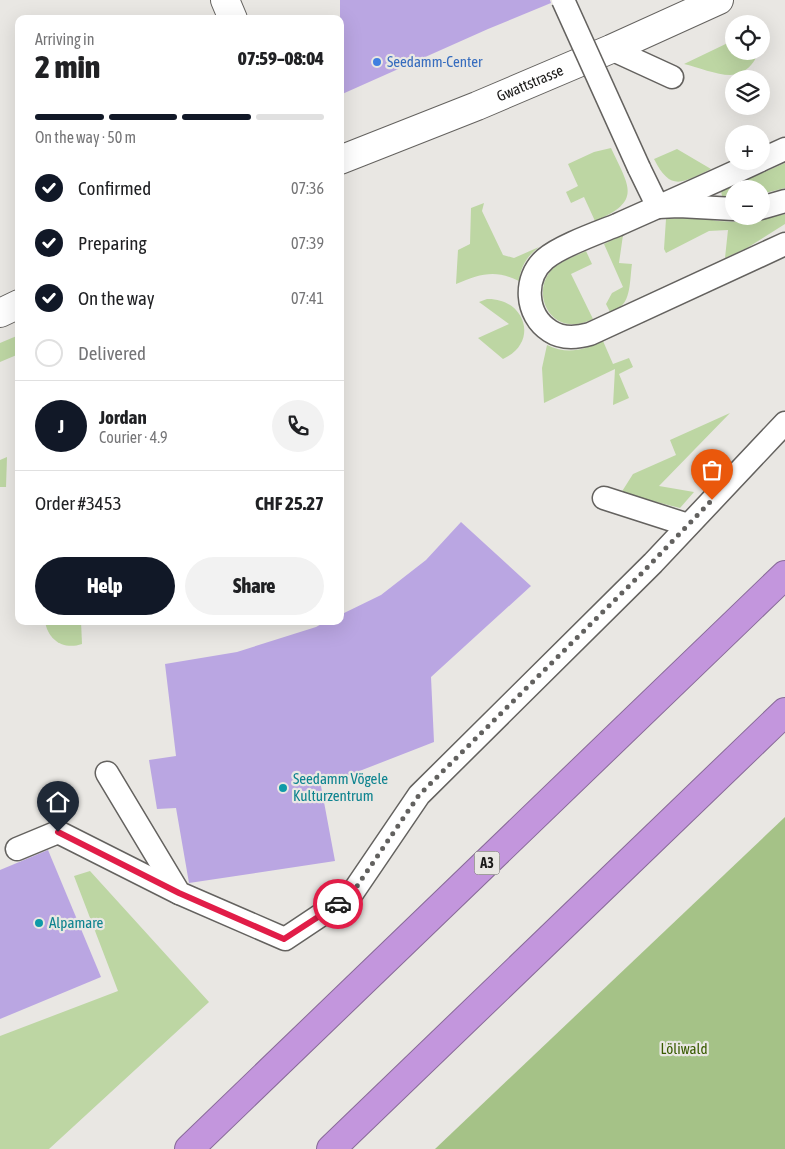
<!DOCTYPE html>
<html lang="en">
<head>
<meta charset="utf-8">
<style>
  :root { --surface:#fff; --page:#f2f2f2; --text:#202124; --muted:#757577; --line:#e0e0e0; --accent:#111827 }
  body { margin:0; font-family:"Asap Condensed",sans-serif; background:var(--page); color:var(--text); height:100vh; display:flex; flex-direction:column; font-size:19px; white-space:nowrap }
  * { box-sizing:border-box; margin:0 }
  p { font-size:16px; color:var(--muted) }
  .icon { flex:none; width:28px; height:28px; fill:none; stroke:currentColor; stroke-width:2; stroke-linecap:round; stroke-linejoin:round }
  .map { position:relative; flex:1; overflow:hidden }
  .panel { position:absolute; left:15px; top:15px; width:329px; height:610px; display:flex; flex-direction:column; background:var(--surface); border-radius:10px; box-shadow:0 5px 20px #0002 }
  .panel>* { flex:none }
  .buttons { position:absolute; left:725px; top:15px; display:grid; gap:10px }
  .buttons a { display:grid; place-items:center; width:45px; height:45px; border-radius:50%; background:var(--surface); box-shadow:0 5px 20px #0002; font-size:25px }
  .pin { position:absolute; display:grid; place-items:center; width:42px; height:42px; color:#fff; margin:-51px -21px; border-radius:50% 50% 50% 0; rotate:-45deg; box-shadow:0 0 5px #0007 }
  .pin .icon { rotate:45deg }
  .courier { position:absolute; display:grid; place-items:center; width:50px; height:50px; margin:-25px; border:4px solid #e11d48; border-radius:50%; background:#fff; color:#222; box-shadow:0 1px 6px #0007 }
  .headline em { font-style:normal; font-weight:800 }
  .headline div { display:flex; flex-direction:column-reverse }
  .headline { display:flex; align-items:center; justify-content:space-between; height:85px; padding:0 20px }
  h1 { font-size:32px; font-weight:800; line-height:38px }
  .bar { display:grid; grid-template-columns:repeat(4,1fr); gap:8px 5px; align-content:center; height:60px; padding:0 20px }
  .bar i { height:6px; border-radius:4px; background:var(--line) }
  .bar .on { background:var(--accent) }
  .bar p { grid-column:span 4 }
  .line { display:flex; align-items:center; gap:12px; padding:0 20px; border-top:1px solid var(--line) }
  .line div { flex:1 }
  .round { display:grid; place-items:center; flex:none; width:52px; height:52px; border-radius:26px; background:var(--page) }
  ol { padding:0 20px; list-style:none }
  li { display:flex; align-items:center; gap:15px; height:55px }
  li p { margin-inline-start:auto }
  li .icon { padding:5px; border-radius:50%; background:var(--accent); color:#fff; stroke-width:4 }
  li:last-child { color:var(--muted) }
  li i { width:28px; height:28px; border:2px solid var(--line); border-radius:50% }
  .button { display:flex; gap:10px; margin-top:auto; padding:10px 20px }
  .button a { flex:1; height:58px; border-radius:30px; background:var(--accent); color:#fff; font-size:20px; font-weight:800; line-height:58px; text-align:center }
  .button a+a { background:var(--page); color:var(--text) }
  .map>svg:first-child { display:block }
  .green { fill:#bdd6a3 }
  .forest { fill:#a5c287 }
  .building { fill:#baa6e2 }
  .lines { fill:none; stroke-linecap:round; stroke-linejoin:round }
  .service-casing { stroke:#64625f; stroke-width:25 }
  .minor-casing { stroke:#64625f; stroke-width:30 }
  .motorway-casing { stroke:#886a98; stroke-width:30 }
  .service { stroke:#fff; stroke-width:22 }
  .minor { stroke:#fff; stroke-width:28 }
  .motorway { stroke:#c396dd; stroke-width:28 }
  .service-bridge-casing { stroke:#64625f; stroke-width:25; stroke-linecap:butt }
  .service-bridge { stroke:#fff; stroke-width:22 }
  .done { stroke:#62615f; stroke-width:5; stroke-dasharray:0 9 }
  .route { stroke:#e11d48; stroke-width:6 }
  .shop-dot { fill:#3f7fe0; stroke:#e9e7e3; stroke-width:2 }
  .culture-dot { fill:#0f9aa8; stroke:#e9e7e3; stroke-width:2 }
  .labels { text-anchor:middle; stroke-width:4.5; stroke-linejoin:round; paint-order:stroke }
  .shield { fill:#e9e7e3; stroke:#585755; stroke-width:1 }
  .shield-label { font-size:14px; font-weight:bold; fill:#1a1918 }
  .shop-label { font-size:15px; fill:#366cbe; stroke:#e9e7e3; text-anchor:start }
  .street-label { font-size:15px; fill:#1a1918; stroke:#e9e7e3 }
  .culture-label { font-size:15px; fill:#0d838f; stroke:#e9e7e3; text-anchor:start }
  .park-label { font-size:15px; fill:#395b00; stroke:#e9e7e3 }
</style>
</head>
<body>
<div class="map">
<svg width="785" height="1149" viewBox="0 0 785 1149">
  <rect width="100%" height="100%" fill="#e9e7e3"/>
  <g class="green">
    <path d="M734,40v11h24c-2,13 -15,24 -28,24 -13,0 -33,-8 -46,-11z"/>
    <path d="M611,148c18,39 32,53 -16,73l-11,-24 -13,6 -5,-11 12,-6 -10,-22 26,-12z"/>
    <path d="M677,149l34,20c-28,13 -40,24 -57,-10z"/>
    <polygon points="785,163 785,188 761,194 761,189 734,189 734,197 722,196 721,191"/>
    <path d="M484,203l-2,8 21,44 11,3 25,-11c-12,9 -18,19 -20,34 -24,-12 -39,-7 -63,3l2,-34 12,-6 1,-36z"/>
    <polygon points="785,214 785,224 747,248 725,258 728,230 709,231 666,253 664,249 666,219 694,217 718,221 740,222 754,221"/>
    <path d="M623,235l-4,28 13,1c-2,12 -1,35 -11,42 -3,3 -8,4 -11,6l-4,-8 6,-11 11,-6 -19,-43z"/>
    <path d="M586,251l6,13 -21,10 22,45c-7,3 -14,6 -23,5 -24,-2 -35,-32 -21,-51 8,-11 25,-16 37,-22z"/>
    <path d="M487,299c38,-1 53,43 16,60l-25,-21 31,-14 -30,-22z"/>
    <polygon points="19,335 19,354 0,362 0,343"/>
    <path d="M603,341l10,23 16,-6 4,9 -14,7 10,24 -16,7 2,-36 -71,34 -2,-35 5,-23c21,10 36,5 56,-4z"/>
    <polygon points="730,413 659,486 694,492 680,508 621,493 633,474 676,455 670,440"/>
    <polygon points="7,457 6,487 0,487 0,460"/>
    <path d="M45,621h36l1,23c-18,6 -34,-3 -37,-23z"/>
    <polygon points="90,871 209,1002 49,1149 0,1149 0,1036 118,991 74,876"/>
  </g>
  <polygon class="forest" points="785,817 785,1149 435,1149"/>
  <g class="building">
    <polygon points="340,0 550,0 551,3 488,29 340,95"/>
    <polygon points="461,522 531,586 431,677 434,742 321,786 335,861 189,883 176,808 157,809 149,760 176,756 165,664 237,652 316,627 327,621 340,621 340,615 381,595 426,560"/>
    <polygon points="48,850 101,977 0,1019 0,870"/>
  </g>
  <g class="lines">
    <g class="service-casing">
      <g id="service">
        <polyline points="611,49 672,77"/>
        <polyline points="761,160 785,149"/>
        <path d="M759,161c-47,22 -95,43 -142,64 -20,8 -57,21 -72,34 -22,19 -20,56 5,72 12,8 26,7 40,3l195,-90"/>
        <polyline points="639,168 658,207 679,206 734,209"/>
        <polyline points="761,208 785,201"/>
        <polyline points="604,498 688,525"/>
        <polyline points="107,773 179,893 285,939 351,895 419,795 653,563 785,423"/>
        <polyline points="17,849 58,832 179,893"/>
      </g>
    </g>
    <g class="minor-casing">
      <g id="minor">
        <polyline points="225,0 233,19"/>
        <path id="s1" d="M340,160l137,-54 134,-57 108,-49"/>
        <polyline points="0,313 19,304"/>
      </g>
    </g>
    <g class="motorway-casing">
      <g id="motorway">
        <polyline points="189,1149 785,575"/>
        <polyline points="331,1149 785,712"/>
      </g>
    </g>
    <use href="#service" class="service"/>
    <use href="#minor" class="minor"/>
    <use href="#motorway" class="motorway"/>
    <g class="service-bridge-casing">
      <polyline id="service-bridge" points="563,0 639,168"/>
    </g>
    <use href="#service-bridge" class="service-bridge"/>
  </g>
  <g class="lines">
    <polyline class="done" points="338,904 351,895 419,795 639,576 712,500"/>
    <polyline class="route" points="58,832 179,893 284,939 338,904"/>
  </g>
  <circle class="shop-dot" cx="377" cy="62" r="5"/>
  <g class="culture-dot">
    <circle cx="283" cy="788" r="5"/>
    <circle cx="39" cy="923" r="5"/>
  </g>
  <g class="labels">
    <rect class="shield" x="474.5" y="851.5" width="25" height="23" rx="4"/>
    <g class="shield-label">
      <text x="487" y="868">A3</text>
    </g>
    <g class="shop-label">
      <text x="387" y="67">Seedamm-Center</text>
    </g>
    <g class="street-label">
      <text dy="5" stroke="none"><textPath href="#s1" startOffset="205">Gwattstrasse</textPath></text>
    </g>
    <g class="culture-label">
      <text x="293" y="784">Seedamm Vögele<tspan x="293" dy="17">Kulturzentrum</tspan></text>
      <text x="49" y="928">Alpamare</text>
    </g>
    <g class="park-label">
      <text x="684" y="1054">Löliwald</text>
    </g>
  </g>
</svg>
<div class="buttons">
<a><svg class="icon" aria-label="locate" viewBox="0 0 24 24"><circle cx="12" cy="12" r="6"/><path d="M12 2v4M12 18v4M2 12h4M18 12h4"/></svg></a>
<a><svg class="icon" aria-label="layers" viewBox="0 0 24 24"><path d="M12 4l9 5-9 5-9-5zM3 14l9 5 9-5"/></svg></a>
<a>+</a>
<a>−</a>
</div>
<div class="pin" style="left:712px;top:500px;background:#ea580c"><svg class="icon" aria-label="bag" viewBox="0 0 24 24"><path d="M5 8h14l-1 12H6zM9 8a3 3 0 0 1 6 0"/></svg></div>
<div class="pin" style="left:58px;top:832px;background:#1f2937"><svg class="icon" aria-label="home" viewBox="0 0 24 24"><path d="M3 11l9-7 9 7M6 9v11h12V9"/></svg></div>
<div class="courier" style="left:338px;top:904px"><svg class="icon" aria-label="car" viewBox="0 0 24 24"><path d="M5 17H2v-5l4-1 3-4h7l3 4 3 1v5h-3M9 17h6M6 11h13"/><circle cx="7" cy="17" r="2"/><circle cx="17" cy="17" r="2"/></svg></div>
<section class="panel">
<div class="headline"><div><h1>2 min</h1><p>Arriving in</p></div><em>07:59–08:04</em></div>
<div class="bar"><i class="on"></i><i class="on"></i><i class="on"></i><i></i><p>On the way · 50 m</p></div>
<ol>
<li><svg class="icon" aria-label="check" viewBox="0 0 24 24"><path d="M5 12l5 5 9-10"/></svg>Confirmed<p>07:36</p></li>
<li><svg class="icon" aria-label="check" viewBox="0 0 24 24"><path d="M5 12l5 5 9-10"/></svg>Preparing<p>07:39</p></li>
<li><svg class="icon" aria-label="check" viewBox="0 0 24 24"><path d="M5 12l5 5 9-10"/></svg>On the way<p>07:41</p></li>
<li><i></i>Delivered</li>
</ol>
<div class="line" style="height:90px"><b class="round" style="background:var(--accent);color:#fff">J</b><div><b>Jordan</b><p>Courier · 4.9</p></div><a class="round"><svg class="icon" aria-label="phone" viewBox="0 0 24 24"><path d="M5 4h4l2 5-3 2q2 4 5 5l2-3 5 2v4C11 20 4 13 5 4z"/></svg></a></div>
<div class="line" style="height:65px"><div>Order #3453</div><b>CHF 25.27</b></div>
<div class="button"><a>Help</a><a>Share</a></div>
</section>
</div>
</body>
</html>
